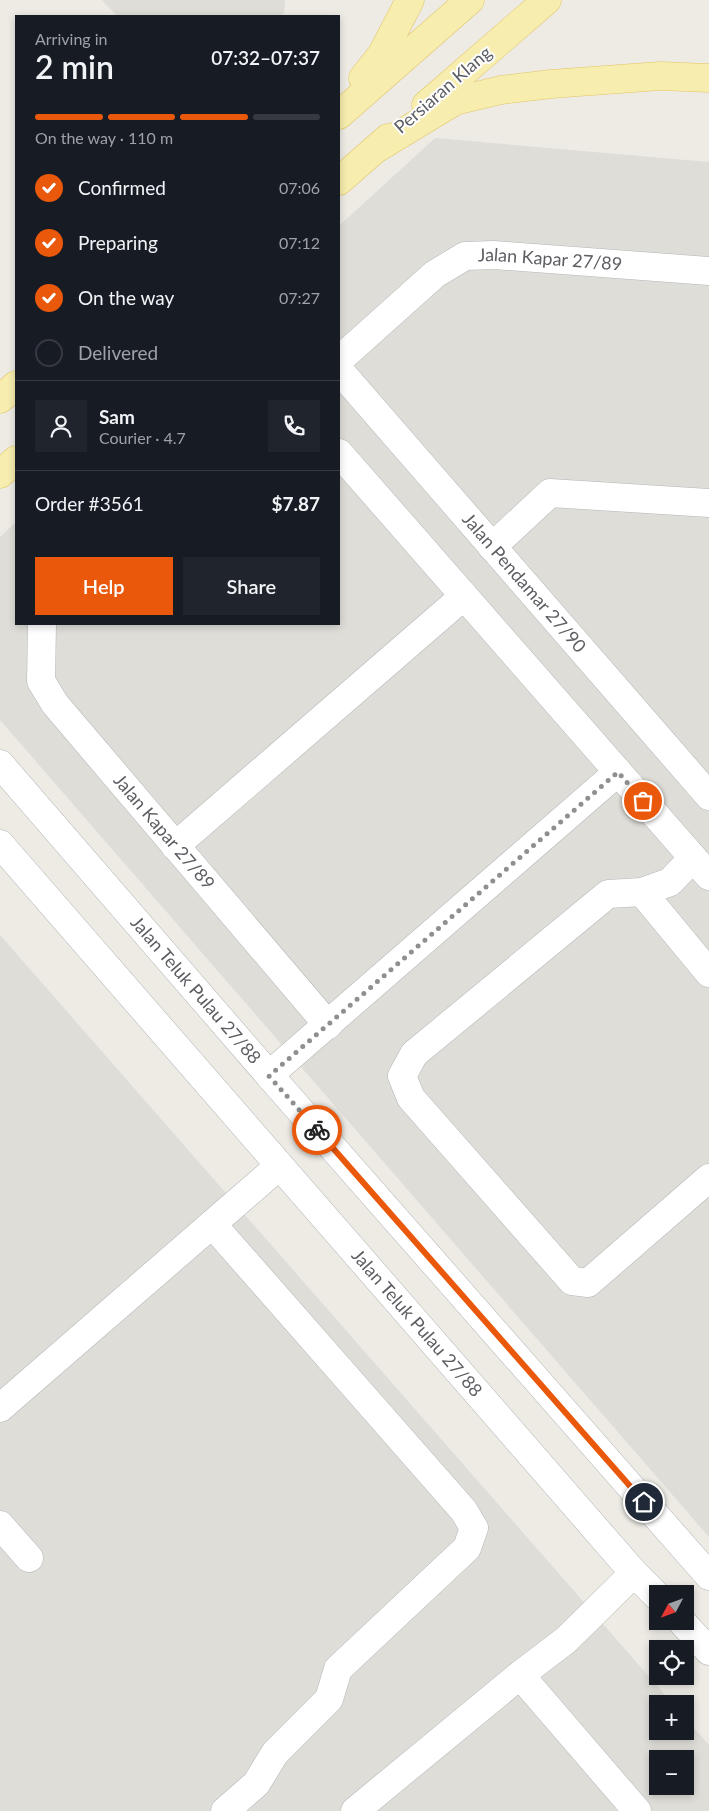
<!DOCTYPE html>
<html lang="en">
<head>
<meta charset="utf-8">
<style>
  :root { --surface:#171b24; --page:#20242c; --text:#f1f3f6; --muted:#9ea1a6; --line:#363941; --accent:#ea580c }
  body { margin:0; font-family:Lato,sans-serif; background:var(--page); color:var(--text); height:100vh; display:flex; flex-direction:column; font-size:19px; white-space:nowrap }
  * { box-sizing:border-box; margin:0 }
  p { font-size:16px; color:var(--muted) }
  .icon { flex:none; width:28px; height:28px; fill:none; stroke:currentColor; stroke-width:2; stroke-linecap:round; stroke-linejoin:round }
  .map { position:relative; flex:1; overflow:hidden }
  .panel { position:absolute; left:15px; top:15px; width:325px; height:610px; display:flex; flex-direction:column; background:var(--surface); border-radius:0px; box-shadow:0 2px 8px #0003 }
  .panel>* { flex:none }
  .needle { width:32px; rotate:229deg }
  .tools { position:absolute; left:649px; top:1585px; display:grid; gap:10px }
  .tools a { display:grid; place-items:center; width:45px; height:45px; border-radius:0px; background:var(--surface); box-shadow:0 2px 8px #0003; font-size:25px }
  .pin { position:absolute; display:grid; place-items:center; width:42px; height:42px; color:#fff; margin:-21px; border:2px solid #fff; border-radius:50%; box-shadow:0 1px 5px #0007 }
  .courier { position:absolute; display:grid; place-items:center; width:50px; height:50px; margin:-25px; border:4px solid #ea580c; border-radius:50%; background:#fff; color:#222; box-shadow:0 1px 6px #0007 }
  .summary em { font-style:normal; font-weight:600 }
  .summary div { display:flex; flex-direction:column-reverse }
  .summary { display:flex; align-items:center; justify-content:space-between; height:85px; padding:0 20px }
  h1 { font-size:32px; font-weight:600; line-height:38px }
  .bar { display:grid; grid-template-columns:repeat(4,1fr); gap:8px 5px; align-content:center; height:60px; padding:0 20px }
  .bar i { height:6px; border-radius:4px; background:var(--line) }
  .bar .active { background:var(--accent) }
  .bar p { grid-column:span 4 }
  .line { display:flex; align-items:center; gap:12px; padding:0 20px; border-top:1px solid var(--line) }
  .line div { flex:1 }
  .round { display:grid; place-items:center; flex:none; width:52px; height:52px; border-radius:0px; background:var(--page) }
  ol { padding:0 20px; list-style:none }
  li { display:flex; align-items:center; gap:15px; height:55px }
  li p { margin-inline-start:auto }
  li .icon { padding:5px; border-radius:50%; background:var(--accent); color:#fff; stroke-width:4 }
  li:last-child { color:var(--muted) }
  li i { width:28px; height:28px; border:2px solid var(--line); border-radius:50% }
  .button { display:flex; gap:10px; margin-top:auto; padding:10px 20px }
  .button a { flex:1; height:58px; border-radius:0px; background:var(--accent); color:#fff; font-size:20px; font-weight:600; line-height:58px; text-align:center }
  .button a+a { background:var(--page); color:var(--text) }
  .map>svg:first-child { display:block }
  .industrial { fill:#deddd8; fill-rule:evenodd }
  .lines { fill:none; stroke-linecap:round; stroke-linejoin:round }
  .minor-casing { stroke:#b4b6b9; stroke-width:29 }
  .major-casing { stroke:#e3c466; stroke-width:29 }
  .minor { stroke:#fff; stroke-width:28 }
  .major { stroke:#f7edae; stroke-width:28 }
  .done { stroke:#8f8f90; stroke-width:5; stroke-dasharray:0 9 }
  .route { stroke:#ea580c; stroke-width:6 }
  .labels { text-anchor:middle; stroke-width:4; stroke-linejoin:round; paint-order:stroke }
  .street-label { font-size:18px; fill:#5c5e63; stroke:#fff }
</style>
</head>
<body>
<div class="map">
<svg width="709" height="1811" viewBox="0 0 709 1811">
  <rect width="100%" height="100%" fill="#edebe4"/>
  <g class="industrial">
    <polygon points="102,0 285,0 284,13 280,16 117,16"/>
    <polygon points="435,138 709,162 709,1537 0,720 0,537 16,522 16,624 339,624 339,226"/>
    <path d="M0,935l673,769h-15v27h27v-13l24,27v66h-709zM658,1759h27v27h-27z"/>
  </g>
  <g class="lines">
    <g class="minor-casing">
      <g id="minor">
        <path id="s1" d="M339,360l96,-86 30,-18 29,-1 215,16"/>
        <path id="s2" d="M339,370l370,426"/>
        <polyline points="339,453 709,876"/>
        <polyline points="492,547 550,493 709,503"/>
        <path id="s3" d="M42,624l-1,57 14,23 273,321"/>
        <path id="s4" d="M0,764l269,311 440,501"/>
        <path id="s5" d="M0,844l634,729 24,24"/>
        <polyline points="175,846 464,596"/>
        <polyline points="693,858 670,882 642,892 608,894 414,1054 402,1076 411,1098 572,1281 588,1283 709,1178"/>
        <polyline points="642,892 709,973"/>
        <polyline points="269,1075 618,772"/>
        <polyline points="212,1224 464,1511 474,1528 467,1548 338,1669 329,1699 275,1753 256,1784 225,1811"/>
        <polyline points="0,1408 279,1166"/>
        <polyline points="0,1525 29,1558"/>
        <polyline points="681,1621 709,1651"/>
        <polyline points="520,1675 637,1811"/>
        <polyline points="355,1811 520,1675 566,1640 634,1573"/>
      </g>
    </g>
    <g class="major-casing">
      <g id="major">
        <polyline points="363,78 382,54 410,0"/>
        <polyline points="426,105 547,0"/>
        <polyline points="339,115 470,0"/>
        <polyline points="374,150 455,101 501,90 551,84 660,76 709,78"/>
        <polyline points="339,181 388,138"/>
        <polyline points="0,399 16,385"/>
        <polyline points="0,474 16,460"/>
      </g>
    </g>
    <use href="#minor" class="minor"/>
    <use href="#major" class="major"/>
  </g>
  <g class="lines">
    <polyline class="done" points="317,1130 269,1076 618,772 643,801"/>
    <polyline class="route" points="317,1130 644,1502"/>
  </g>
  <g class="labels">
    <g class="street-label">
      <text transform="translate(443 90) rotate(-41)" y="6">Persiaran Klang</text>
      <text dy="6" stroke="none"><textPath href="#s1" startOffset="249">Jalan Kapar 27/89</textPath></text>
      <text dy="6" stroke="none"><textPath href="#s2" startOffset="282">Jalan Pendamar 27/90</textPath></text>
      <text dy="6" stroke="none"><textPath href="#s3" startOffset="252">Jalan Kapar 27/89</textPath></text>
      <text dy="6" stroke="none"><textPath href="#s4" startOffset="299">Jalan Teluk Pulau 27/88</textPath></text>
      <text dy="6" stroke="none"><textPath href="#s5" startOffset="635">Jalan Teluk Pulau 27/88</textPath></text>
    </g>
  </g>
</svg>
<div class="tools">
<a><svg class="needle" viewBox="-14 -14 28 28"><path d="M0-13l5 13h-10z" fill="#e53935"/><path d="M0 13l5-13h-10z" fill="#9ea1a6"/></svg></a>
<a><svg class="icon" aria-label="locate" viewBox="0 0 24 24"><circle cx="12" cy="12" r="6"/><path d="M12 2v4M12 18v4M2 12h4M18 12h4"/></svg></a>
<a>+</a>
<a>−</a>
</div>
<div class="pin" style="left:643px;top:801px;background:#ea580c"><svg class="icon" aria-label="bag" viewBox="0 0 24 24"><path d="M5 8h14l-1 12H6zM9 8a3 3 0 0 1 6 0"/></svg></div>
<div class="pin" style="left:644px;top:1502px;background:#1f2937"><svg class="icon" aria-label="home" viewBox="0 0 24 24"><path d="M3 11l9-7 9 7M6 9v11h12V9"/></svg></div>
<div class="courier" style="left:317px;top:1130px"><svg class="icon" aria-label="bike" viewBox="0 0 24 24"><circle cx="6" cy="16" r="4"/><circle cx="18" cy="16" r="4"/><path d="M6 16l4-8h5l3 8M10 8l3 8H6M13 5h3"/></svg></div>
<section class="panel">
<div class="summary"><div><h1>2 min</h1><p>Arriving in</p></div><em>07:32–07:37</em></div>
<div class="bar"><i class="active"></i><i class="active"></i><i class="active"></i><i></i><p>On the way · 110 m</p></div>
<ol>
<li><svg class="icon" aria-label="check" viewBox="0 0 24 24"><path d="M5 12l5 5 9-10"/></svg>Confirmed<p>07:06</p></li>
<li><svg class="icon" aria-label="check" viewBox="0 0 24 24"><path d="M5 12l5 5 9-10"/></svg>Preparing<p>07:12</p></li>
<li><svg class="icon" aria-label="check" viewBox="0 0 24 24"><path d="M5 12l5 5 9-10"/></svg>On the way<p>07:27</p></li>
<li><i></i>Delivered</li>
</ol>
<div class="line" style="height:90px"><a class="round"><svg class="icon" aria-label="person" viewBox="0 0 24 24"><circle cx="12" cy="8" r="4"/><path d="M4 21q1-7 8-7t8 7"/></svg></a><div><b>Sam</b><p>Courier · 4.7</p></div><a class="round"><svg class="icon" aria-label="phone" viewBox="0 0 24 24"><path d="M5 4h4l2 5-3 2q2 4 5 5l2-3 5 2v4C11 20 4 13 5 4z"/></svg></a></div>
<div class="line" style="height:65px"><div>Order #3561</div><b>$7.87</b></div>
<div class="button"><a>Help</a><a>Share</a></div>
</section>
</div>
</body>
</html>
